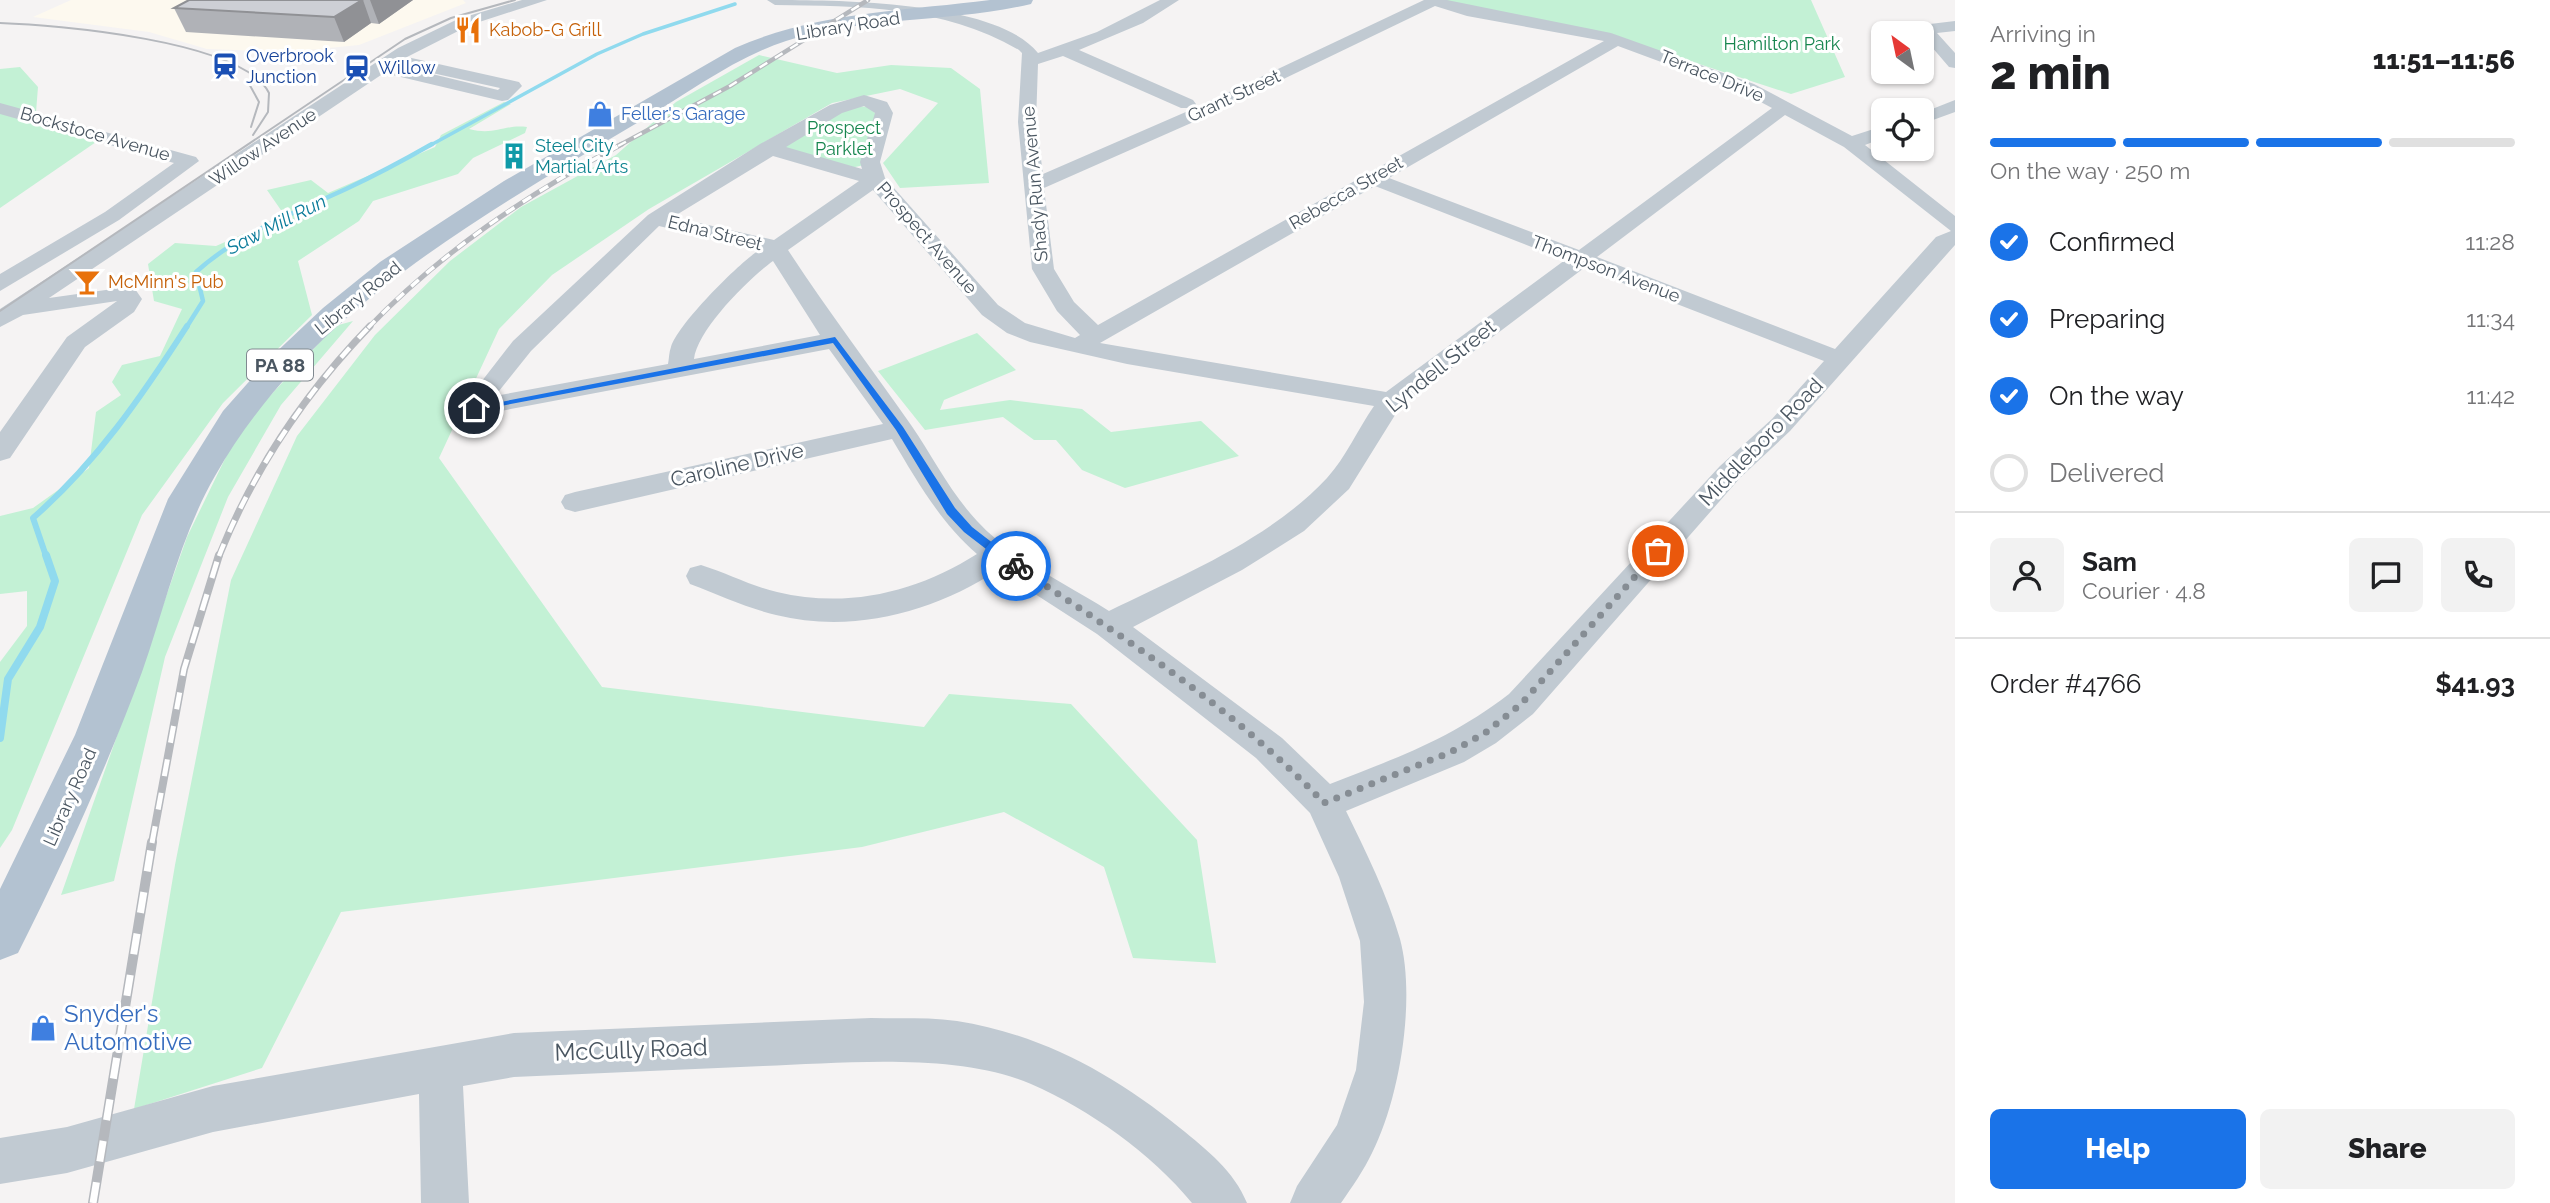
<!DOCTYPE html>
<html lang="en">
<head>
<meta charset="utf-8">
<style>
  :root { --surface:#fff; --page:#f2f2f2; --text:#202124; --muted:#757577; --line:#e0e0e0; --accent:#1a73e8 }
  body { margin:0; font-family:Raleway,sans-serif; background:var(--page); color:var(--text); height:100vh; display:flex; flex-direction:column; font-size:26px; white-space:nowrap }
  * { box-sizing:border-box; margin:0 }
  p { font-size:23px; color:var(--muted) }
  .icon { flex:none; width:38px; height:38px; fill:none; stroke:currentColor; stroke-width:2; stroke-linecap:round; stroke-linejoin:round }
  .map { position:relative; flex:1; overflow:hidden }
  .panel { display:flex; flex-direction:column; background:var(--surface); width:595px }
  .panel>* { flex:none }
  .needle { width:46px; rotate:327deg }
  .controls { position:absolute; left:1871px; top:21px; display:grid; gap:14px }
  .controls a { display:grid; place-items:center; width:63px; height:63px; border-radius:10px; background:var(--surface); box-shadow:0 2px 5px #0004; font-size:35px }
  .pin { position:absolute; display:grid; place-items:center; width:60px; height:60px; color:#fff; margin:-30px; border:4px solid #fff; border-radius:50%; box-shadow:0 2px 7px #0007 }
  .courier { position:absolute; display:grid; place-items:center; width:70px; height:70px; margin:-35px; border:5px solid #1a73e8; border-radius:50%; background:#fff; color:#222; box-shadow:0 2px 9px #0007 }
  .summary em { font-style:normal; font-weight:800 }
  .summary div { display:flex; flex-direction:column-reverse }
  .summary { display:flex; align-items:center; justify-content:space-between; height:119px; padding:0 35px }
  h1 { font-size:46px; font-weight:800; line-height:52px }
  .bar { display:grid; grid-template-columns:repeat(4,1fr); gap:10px 7px; align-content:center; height:84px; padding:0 35px }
  .bar i { height:9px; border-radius:5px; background:var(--line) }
  .bar .selected { background:var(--accent) }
  .bar p { grid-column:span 4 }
  .line { display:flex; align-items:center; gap:18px; padding:0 35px; border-top:2px solid var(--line) }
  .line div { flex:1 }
  .round { display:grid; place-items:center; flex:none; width:74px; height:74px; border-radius:10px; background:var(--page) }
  ol { padding:0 35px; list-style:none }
  li { display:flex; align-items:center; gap:21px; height:77px }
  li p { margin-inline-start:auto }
  li .icon { padding:7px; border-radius:50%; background:var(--accent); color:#fff; stroke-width:4 }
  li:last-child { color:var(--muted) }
  li i { width:38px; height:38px; border:4px solid var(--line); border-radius:50% }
  .cta { display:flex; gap:14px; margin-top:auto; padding:14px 35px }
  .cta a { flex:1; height:80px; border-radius:10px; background:var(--accent); color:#fff; font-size:28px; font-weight:800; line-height:80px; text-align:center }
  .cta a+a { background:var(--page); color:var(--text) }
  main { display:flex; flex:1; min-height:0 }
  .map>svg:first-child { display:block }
  .commercial { fill:#fdf9ef }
  .green { fill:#c3f1d5 }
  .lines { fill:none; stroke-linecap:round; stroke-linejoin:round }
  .stream-far3 { stroke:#90daee; stroke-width:3.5 }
  .stream-far2 { stroke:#90daee; stroke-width:4.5 }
  .stream-far1 { stroke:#90daee; stroke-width:6 }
  .stream { stroke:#90daee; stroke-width:8 }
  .minor { fill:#c1cad2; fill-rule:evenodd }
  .major { fill:#b3c2d1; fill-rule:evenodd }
  .tram { stroke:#b5b8bd; stroke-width:2 }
  .rail-far4-casing { stroke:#b5b8bd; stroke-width:4.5 }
  .rail-far3-casing { stroke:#b5b8bd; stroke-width:5 }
  .rail-far2-casing { stroke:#b5b8bd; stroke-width:7 }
  .rail-far1-casing { stroke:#b5b8bd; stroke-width:8 }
  .rail-casing { stroke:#b5b8bd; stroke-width:10 }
  .rail-far4 { stroke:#fff; stroke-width:2.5; stroke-dasharray:9; stroke-linecap:butt }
  .rail-far3 { stroke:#fff; stroke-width:3.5; stroke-dasharray:10; stroke-linecap:butt }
  .rail-far2 { stroke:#fff; stroke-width:4.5; stroke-dasharray:13; stroke-linecap:butt }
  .rail-far1 { stroke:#fff; stroke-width:5; stroke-dasharray:17; stroke-linecap:butt }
  .rail { stroke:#fff; stroke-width:7; stroke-dasharray:21; stroke-linecap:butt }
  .wall { fill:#b0b2b7 }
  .shaded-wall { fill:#909195 }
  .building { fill:#cdcfd5; stroke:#909195; stroke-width:2 }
  .route { fill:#1a73e8 }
  .done { stroke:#868d94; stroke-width:7; stroke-dasharray:0 12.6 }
  .labels { text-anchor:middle; stroke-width:6; stroke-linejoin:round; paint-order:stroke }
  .far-street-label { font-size:18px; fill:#4a5661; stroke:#fff }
  .far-food-label { font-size:18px; fill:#c56008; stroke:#fff; text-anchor:start }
  .far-park-label { font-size:18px; fill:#17864f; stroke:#fff }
  .far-transit-label { font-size:18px; fill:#164399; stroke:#fff; text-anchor:start }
  .far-shop-label { font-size:18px; fill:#366cbe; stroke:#fff; text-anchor:start }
  .far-culture-label { font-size:18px; fill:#0d838f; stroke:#fff; text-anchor:start }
  .far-water-label { font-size:19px; font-style:italic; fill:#0c7c9b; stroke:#fff }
  .shield { fill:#fff; stroke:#808990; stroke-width:2 }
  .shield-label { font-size:19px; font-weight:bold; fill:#4a5661 }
  .street-label { font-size:21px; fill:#4a5661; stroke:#fff }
  .near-shop-label { font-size:24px; fill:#366cbe; stroke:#fff; text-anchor:start }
  .near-street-label { font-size:24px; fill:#4a5661; stroke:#fff }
</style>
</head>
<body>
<main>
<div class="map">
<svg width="1955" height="1203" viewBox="0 0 1955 1203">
  <rect width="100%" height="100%" fill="#f5f3f3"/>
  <polygon class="commercial" points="71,0 463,0 466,3 359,45 288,52 207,49 149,32 33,17"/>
  <g class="green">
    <polygon points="1440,0 1811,0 1845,77 1791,94 1601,32"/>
    <polygon points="759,55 837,73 891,65 951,68 980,89 989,183 900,188 883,163 938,103 900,89 832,103 649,209 552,275 499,329 439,458 602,687 924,727 949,694 1071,704 1197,840 1216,963 1133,958 1104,867 1004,812 862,847 341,912 262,1068 134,1109 175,865 231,580 297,436 375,335 450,261 521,207 616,155 676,102"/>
    <polygon points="20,67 38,87 35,125 96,142 0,208 0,69"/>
    <path d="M504,102l7,2 -42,25c26,7 35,-5 58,-2l-2,6 -52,25 -15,16 -85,27 -14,20 -61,40 14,54 -89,88 -81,112 -130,315 -12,18v-186l27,-36v-35l-27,3v-78l33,-8 56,-40 7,-56 25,-17 -9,-13 10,-17 38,-9 22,-47 -28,-8 -6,-37 27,-21 41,3 69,-30 -18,-26 44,-10 17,13 107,-46 6,-12z"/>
    <polygon points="858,106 868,107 877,115 864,165 851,168 777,147 824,119"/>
    <polygon points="353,321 281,405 228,497 165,657 114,881 61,895 187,537 240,428 335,326"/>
    <polygon points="977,333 1016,370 944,400 940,410 1010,400 1082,409 1111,432 1201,421 1239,456 1125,488 1082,470 1056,440 1034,440 1003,417 925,430 878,371"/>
  </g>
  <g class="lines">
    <polyline class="stream-far3" points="429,146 597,54 643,34 735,4"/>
    <path class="stream-far2" d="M186,328l17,-27 -7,-29c43,-39 98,-59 150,-83 30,-14 58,-29 86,-45"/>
    <path class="stream-far1" d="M46,556l-13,-38c63,-55 109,-122 154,-192"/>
    <polyline class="stream" points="0,738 8,679 40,627 55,581 46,555"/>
    <g class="minor">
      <path d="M522,0h25l-77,25 -63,32 112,25 3,4 -14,14 -6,1 -118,-28 -335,225 78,-11 8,2 7,10 -8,13 -49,35 -75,111 -10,3v-29l67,-95 50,-36 -94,14 -23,12v-18l398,-261 60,-29zM395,65h1l104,23 -2,2z"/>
      <path d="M767,0c67,0 229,0 271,53l59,-21 63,-32h19l-36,23 -64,27 114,50 3,4 -3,4h-12l-118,-52 -25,8 -2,58 7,52 152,-66 229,-108h23l164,33 143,51 98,52 31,-10v12l-18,7 90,71v29l-165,186 -50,47 -207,236 -37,29 -32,19 -118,49c20,41 41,83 54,128 16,59 0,159 -28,214 -8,17 -20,34 -31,50h-51l7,-17 40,-61 19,-55 8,-68 -4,-61 -21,-64 -29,-64 -54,-55 -159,-124 -99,-64c-64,42 -145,64 -222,45 -29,-7 -57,-20 -86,-31l-4,-8 4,-8 11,-3c26,8 50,21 76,27 71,17 140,0 200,-38 -37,-32 -60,-73 -85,-115l-317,73 -10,-3 -4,-7 4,-7 10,-3 308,-68 -54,-75 -355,67 -9,-2 -4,-6 52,-67 135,-126 112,-71 70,-39 34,-10 23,7 6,11 -13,49 5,16 113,127 27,18 50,15 5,-3 -23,-24 -25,-42 -14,-147 4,-69 -3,-3c-76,-44 -159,-44 -244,-45zM1435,6l32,10 137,25 -506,284 -24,-23 -20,-33 -10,-81 163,-72zM1618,46l124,46 30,16 -193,142 -190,-72zM864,106l11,7 -15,49 2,7 -76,-22 56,-34zM1785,115l59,32 107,84 -15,6 -101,112 -238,-92zM773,156l86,25 -85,59 -101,-23zM1375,186l190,74 -179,132 -286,-49zM873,190l109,125 25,18 23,9 97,22 247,42c-16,23 -28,51 -47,72 -58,62 -143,96 -218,133 -43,-27 -97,-52 -132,-90 -27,-29 -44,-64 -66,-96 -41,-59 -84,-115 -123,-175zM659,226l100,24c-21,14 -81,74 -88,97 -2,5 -2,12 -3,17l-173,32 36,-45zM773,261l47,74 -126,24c3,-29 55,-81 79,-98zM1584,268l240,93 -52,58 -52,47 -211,228c-60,46 -110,63 -179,90l-48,-46 -149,-111 109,-57 62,-39 45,-42 51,-82z"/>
      <polygon points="1955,21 1955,31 1937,33 1955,53 1955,68 1949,67 1919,32 1930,24"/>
      <polygon points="1955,100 1955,112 1922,124 1922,113"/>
      <polygon points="0,103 196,157 199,161 119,220 0,291 0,274 105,212 174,163 0,114"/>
      <path d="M871,1018c28,1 58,-1 86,3 84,13 158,54 223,107 27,22 54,43 67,75h-55c-41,-50 -102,-93 -161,-119 -74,-32 -188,-21 -268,-18 -83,4 -166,7 -249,11l-51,9 6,117h-48l-2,-109 -206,38 -146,41 -67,11v-46l67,-11 146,-41 301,-53z"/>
    </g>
    <path class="major" d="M990,0h43l-2,4c-81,19 -166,12 -245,37 -52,17 -97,52 -144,79 -159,95 -333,190 -427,356 -35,61 -50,131 -73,196 -36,97 -78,190 -124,281l-18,7v-71l75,-154 93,-236 55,-88 47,-53 53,-50 57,-46 124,-81 231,-133c81,-36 169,-37 255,-48z"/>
    <g class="tram">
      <path d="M0,23c55,2 243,17 269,70l-1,19 -15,23"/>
      <polyline points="247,80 259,102 251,127"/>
      <polyline points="0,311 405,39 451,18 515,0"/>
    </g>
    <g class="rail-far4-casing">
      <polyline id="rail-far4" points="618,146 730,86 868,0"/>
    </g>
    <g class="rail-far3-casing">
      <path id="rail-far3" d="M368,328c74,-77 160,-134 254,-184"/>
    </g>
    <g class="rail-far2-casing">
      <path id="rail-far2" d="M219,556c34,-85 87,-164 151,-230"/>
    </g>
    <g class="rail-far1-casing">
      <polyline id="rail-far1" points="152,843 184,669 219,555"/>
    </g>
    <g class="rail-casing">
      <polyline id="rail" points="93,1203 152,842"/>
    </g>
    <use href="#rail-far4" class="rail-far4"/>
    <use href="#rail-far3" class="rail-far3"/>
    <use href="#rail-far2" class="rail-far2"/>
    <use href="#rail-far1" class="rail-far1"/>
    <use href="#rail" class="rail"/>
  </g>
  <polygon class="wall" points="189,0 413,0 379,24 371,23 344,42 186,32 174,8"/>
  <g class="shaded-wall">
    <polygon points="363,0 371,23 344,42 334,17"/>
    <polygon points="370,0 413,0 379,24"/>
  </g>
  <polygon class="building" points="189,0 362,0 334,17 174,8"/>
  <polygon class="route" points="835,337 903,427 955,508 972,527 1020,564 1020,569 1012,569 964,532 947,514 896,430 833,343 474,411 470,408"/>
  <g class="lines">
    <path class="done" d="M1016,566c107,71 219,143 308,237l127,-51 34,-19 36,-29 137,-153"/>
  </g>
  <defs>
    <g id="restaurant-bare" transform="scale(2.1)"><path d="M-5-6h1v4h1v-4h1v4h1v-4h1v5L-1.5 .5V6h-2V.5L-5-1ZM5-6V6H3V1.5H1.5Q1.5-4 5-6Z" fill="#e8710a" stroke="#fff" stroke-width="2.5" paint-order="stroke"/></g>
    <g id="station-bare" transform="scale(2.1)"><path d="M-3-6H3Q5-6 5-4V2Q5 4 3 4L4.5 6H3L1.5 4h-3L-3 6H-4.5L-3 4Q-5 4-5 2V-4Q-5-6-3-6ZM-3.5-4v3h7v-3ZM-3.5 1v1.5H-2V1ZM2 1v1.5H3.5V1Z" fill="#1a4fb4" stroke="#fff" stroke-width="2.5" paint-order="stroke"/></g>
    <g id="shop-bare" transform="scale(2.1)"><path d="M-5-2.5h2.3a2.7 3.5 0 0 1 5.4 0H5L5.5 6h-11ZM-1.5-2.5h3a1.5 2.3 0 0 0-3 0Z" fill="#3f7fe0" stroke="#fff" stroke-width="2.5" paint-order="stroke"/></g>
    <g id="building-bare" transform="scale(2.1)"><path d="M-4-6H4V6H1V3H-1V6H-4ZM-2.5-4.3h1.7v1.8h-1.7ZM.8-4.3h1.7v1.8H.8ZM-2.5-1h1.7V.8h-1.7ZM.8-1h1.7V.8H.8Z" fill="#0f9aa8" stroke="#fff" stroke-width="2.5" paint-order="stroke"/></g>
    <g id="bar-bare" transform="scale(2.1)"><path d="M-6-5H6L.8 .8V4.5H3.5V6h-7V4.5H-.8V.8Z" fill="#e8710a" stroke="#fff" stroke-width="2.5" paint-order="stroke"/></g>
  </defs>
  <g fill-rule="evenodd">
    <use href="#restaurant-bare" x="468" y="30"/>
    <use href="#station-bare" x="225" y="66"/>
    <use href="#station-bare" x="357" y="68"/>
    <use href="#shop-bare" x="600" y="114"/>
    <use href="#building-bare" x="514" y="156"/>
    <use href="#bar-bare" x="87" y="282"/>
    <use href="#shop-bare" x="43" y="1028"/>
  </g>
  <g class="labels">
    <g class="far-street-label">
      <text transform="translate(848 26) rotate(-9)" y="6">Library Road</text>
      <text transform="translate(1712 76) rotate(22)" y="6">Terrace Drive</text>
      <text transform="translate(1234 96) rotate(-25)" y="6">Grant Street</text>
      <text transform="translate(95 134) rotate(16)" y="6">Bockstoce Avenue</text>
      <text transform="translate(263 147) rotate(-34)" y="6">Willow Avenue</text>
      <text transform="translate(1035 184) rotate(-95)" y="6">Shady Run Avenue</text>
      <text transform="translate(1346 193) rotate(-30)" y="6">Rebecca Street</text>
      <text transform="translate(715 233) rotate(14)" y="6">Edna Street</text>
      <text transform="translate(927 238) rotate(49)" y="6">Prospect Avenue</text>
      <text transform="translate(1606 269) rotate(21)" y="6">Thompson Avenue</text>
      <text transform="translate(358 298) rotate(-39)" y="6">Library Road</text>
      <text transform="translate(70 797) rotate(-66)" y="6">Library Road</text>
    </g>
    <g class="far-food-label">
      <text x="489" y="36">Kabob-G Grill</text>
      <text x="108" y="288">McMinn's Pub</text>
    </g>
    <g class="far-park-label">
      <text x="1782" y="50">Hamilton Park</text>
      <text x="844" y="134">Prospect<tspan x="844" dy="21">Parklet</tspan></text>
    </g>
    <g class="far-transit-label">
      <text x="246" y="62">Overbrook<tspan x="246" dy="21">Junction</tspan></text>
      <text x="378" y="74">Willow</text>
    </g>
    <g class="far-shop-label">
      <text x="621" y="120">Feller's Garage</text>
    </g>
    <g class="far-culture-label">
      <text x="535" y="152">Steel City<tspan x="535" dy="21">Martial Arts</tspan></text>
    </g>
    <g class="far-water-label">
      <text transform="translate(276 224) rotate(-27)" y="7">Saw Mill Run</text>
    </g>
    <rect class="shield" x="247" y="349.5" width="66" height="31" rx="5"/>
    <g class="shield-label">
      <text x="280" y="372">PA 88</text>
    </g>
    <g class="street-label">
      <text transform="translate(1441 366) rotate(-39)" y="7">Lyndell Street</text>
      <text transform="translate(1761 442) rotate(-46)" y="7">Middleboro Road</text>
      <text transform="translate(737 465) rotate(-13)" y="7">Caroline Drive</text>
    </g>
    <g class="near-shop-label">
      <text x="64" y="1022">Snyder's<tspan x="64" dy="28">Automotive</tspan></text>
    </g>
    <g class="near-street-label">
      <text transform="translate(631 1050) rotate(-2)" y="8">McCully Road</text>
    </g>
  </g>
</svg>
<div class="controls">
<a><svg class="needle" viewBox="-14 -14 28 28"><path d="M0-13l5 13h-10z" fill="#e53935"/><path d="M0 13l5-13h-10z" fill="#757577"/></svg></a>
<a><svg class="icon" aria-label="locate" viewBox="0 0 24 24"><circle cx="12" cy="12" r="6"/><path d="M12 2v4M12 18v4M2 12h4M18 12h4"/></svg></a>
</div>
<div class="pin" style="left:1658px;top:551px;background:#ea580c"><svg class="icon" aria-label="bag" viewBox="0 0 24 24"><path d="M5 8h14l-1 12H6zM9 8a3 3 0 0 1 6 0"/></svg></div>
<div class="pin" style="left:474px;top:408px;background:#1f2937"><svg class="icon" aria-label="home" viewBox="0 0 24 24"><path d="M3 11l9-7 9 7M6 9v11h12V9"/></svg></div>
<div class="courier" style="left:1016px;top:566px"><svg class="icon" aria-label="bike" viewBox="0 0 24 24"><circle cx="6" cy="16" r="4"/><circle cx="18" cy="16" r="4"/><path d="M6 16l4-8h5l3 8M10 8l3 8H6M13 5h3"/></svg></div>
</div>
<section class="panel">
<div class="summary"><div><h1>2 min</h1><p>Arriving in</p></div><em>11:51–11:56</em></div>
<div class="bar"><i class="selected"></i><i class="selected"></i><i class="selected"></i><i></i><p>On the way · 250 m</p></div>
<ol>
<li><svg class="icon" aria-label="check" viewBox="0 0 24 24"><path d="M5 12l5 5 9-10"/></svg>Confirmed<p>11:28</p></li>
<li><svg class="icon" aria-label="check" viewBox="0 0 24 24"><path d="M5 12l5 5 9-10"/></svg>Preparing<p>11:34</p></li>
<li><svg class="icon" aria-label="check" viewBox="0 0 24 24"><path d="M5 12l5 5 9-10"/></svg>On the way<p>11:42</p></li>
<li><i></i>Delivered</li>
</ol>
<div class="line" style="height:126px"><a class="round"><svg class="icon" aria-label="person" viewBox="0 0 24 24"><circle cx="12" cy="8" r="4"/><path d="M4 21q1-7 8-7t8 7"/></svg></a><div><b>Sam</b><p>Courier · 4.8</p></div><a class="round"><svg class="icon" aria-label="chat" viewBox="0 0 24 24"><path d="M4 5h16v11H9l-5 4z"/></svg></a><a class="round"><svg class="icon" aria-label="phone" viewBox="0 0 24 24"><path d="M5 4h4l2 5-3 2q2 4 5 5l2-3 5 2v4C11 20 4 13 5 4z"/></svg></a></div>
<div class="line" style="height:91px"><div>Order #4766</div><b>$41.93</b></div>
<div class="cta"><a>Help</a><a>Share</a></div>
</section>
</main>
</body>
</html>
